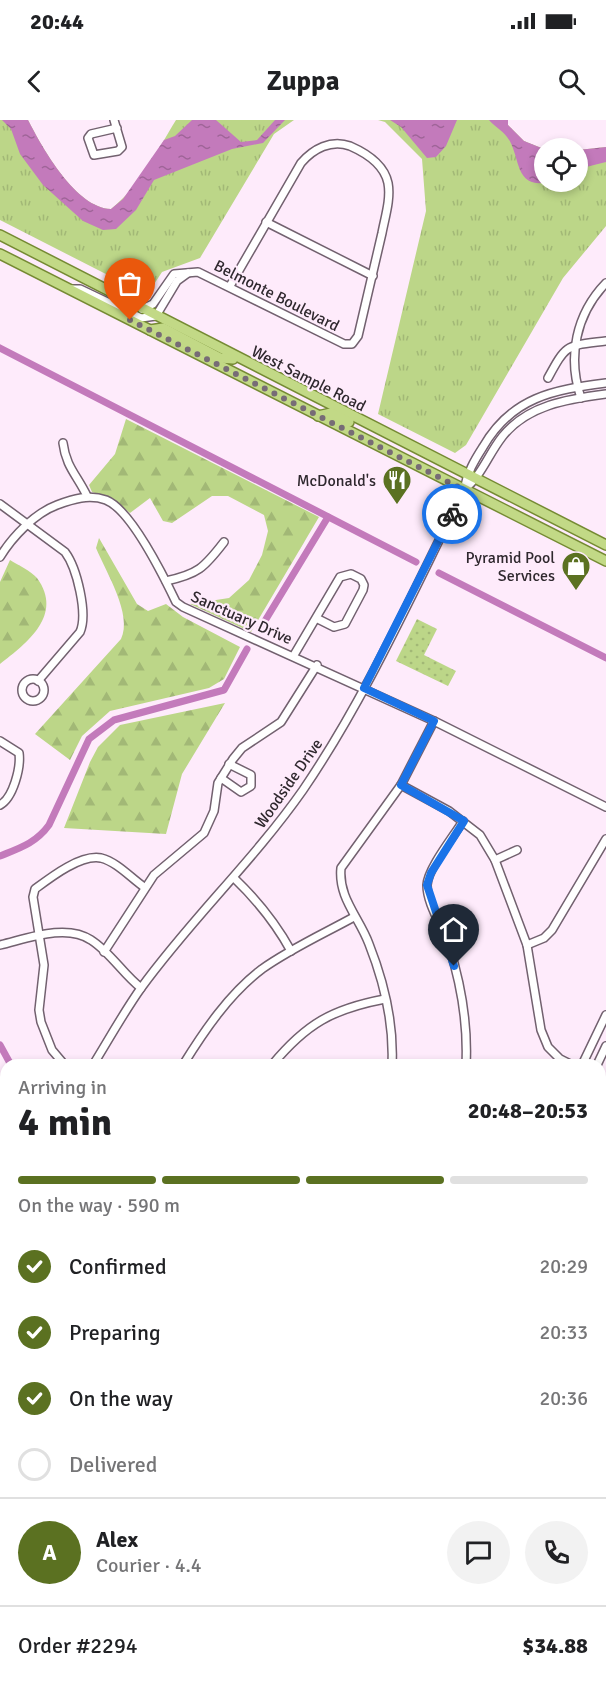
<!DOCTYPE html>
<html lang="en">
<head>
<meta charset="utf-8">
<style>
  :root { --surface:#fff; --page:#f2f2f2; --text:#202124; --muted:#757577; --line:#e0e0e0; --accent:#5b7121 }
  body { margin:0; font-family:Signika,sans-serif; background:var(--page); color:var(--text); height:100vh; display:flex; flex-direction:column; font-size:22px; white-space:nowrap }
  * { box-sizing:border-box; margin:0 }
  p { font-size:20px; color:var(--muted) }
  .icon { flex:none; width:33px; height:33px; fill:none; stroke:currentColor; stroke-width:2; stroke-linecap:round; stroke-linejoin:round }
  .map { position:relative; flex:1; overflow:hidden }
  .panel { position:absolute; left:0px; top:939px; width:606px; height:636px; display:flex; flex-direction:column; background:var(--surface); border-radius:18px 18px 0 0; box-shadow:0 3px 9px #0003 }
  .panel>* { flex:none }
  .controls { position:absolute; left:534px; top:18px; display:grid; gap:12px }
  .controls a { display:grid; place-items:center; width:54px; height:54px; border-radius:50%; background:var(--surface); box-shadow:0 3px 9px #0003; font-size:30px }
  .pin { position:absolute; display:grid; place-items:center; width:51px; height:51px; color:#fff; margin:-62px -26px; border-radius:50% 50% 50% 0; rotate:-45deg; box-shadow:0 0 6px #0007 }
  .pin .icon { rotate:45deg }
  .courier { position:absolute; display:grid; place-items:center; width:60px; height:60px; margin:-30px; border:4px solid #1a73e8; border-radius:50%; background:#fff; color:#222; box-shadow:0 2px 8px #0007 }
  .headline em { font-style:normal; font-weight:700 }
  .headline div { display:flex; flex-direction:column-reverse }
  .headline { display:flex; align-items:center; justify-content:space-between; height:102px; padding:0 18px }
  h1 { font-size:39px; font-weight:700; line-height:45px }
  .bar { display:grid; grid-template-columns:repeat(4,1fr); gap:9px 6px; align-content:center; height:72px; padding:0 18px }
  .bar i { height:8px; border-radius:4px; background:var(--line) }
  .bar .active { background:var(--accent) }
  .bar p { grid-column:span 4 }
  .line { display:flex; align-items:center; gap:15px; padding:0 18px; border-top:2px solid var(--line) }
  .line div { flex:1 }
  .round { display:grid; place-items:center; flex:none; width:63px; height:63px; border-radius:32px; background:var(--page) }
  ol { padding:0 18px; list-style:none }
  li { display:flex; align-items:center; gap:18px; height:66px }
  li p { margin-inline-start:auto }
  li .icon { padding:6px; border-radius:50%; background:var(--accent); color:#fff; stroke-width:4 }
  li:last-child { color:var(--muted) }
  li i { width:33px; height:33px; border:3px solid var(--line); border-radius:50% }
  .status { display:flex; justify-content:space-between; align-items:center; height:42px; padding:0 30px; background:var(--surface); direction:ltr }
  .status svg { height:16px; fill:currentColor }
  header { display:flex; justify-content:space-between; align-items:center; height:78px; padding:0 18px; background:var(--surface); font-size:27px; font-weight:700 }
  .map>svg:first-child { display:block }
  .grass { fill:url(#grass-tufts) }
  .forest { fill:url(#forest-firs) }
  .park { fill:url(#park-dots) }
  .water { fill:url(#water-ripples) }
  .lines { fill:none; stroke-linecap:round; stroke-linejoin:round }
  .canal { stroke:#c37abb; stroke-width:7 }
  .minor-casing { stroke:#72616f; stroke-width:10 }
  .major-casing { stroke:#758a33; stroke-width:12 }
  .minor { stroke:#fff; stroke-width:7 }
  .major { stroke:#c2d986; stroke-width:9 }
  .done { stroke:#776c76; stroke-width:6; stroke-dasharray:0 10.8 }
  .route { stroke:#1a73e8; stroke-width:8 }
  .labels { text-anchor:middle; stroke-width:4.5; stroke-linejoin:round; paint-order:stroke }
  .street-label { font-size:16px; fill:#2f282e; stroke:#feebfb }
  .poi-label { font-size:16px; fill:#2f282e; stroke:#feebfb; text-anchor:end }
</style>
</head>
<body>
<div class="status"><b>20:44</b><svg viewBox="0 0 49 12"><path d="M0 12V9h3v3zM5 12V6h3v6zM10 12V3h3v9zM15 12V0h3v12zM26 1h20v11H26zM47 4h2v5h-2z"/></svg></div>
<header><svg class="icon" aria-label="back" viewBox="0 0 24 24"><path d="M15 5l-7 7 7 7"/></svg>Zuppa<svg class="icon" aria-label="search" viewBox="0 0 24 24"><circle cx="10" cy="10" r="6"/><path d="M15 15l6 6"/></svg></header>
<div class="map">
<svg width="606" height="1575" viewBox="0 0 606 1575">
  <defs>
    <pattern id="grass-tufts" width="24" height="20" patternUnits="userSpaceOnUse" patternTransform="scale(1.5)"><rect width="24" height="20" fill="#bcd688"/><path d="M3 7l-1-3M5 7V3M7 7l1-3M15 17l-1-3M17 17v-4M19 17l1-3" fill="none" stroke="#a2b876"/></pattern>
    <pattern id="forest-firs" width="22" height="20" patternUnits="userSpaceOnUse" patternTransform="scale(1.5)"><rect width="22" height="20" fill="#bcd688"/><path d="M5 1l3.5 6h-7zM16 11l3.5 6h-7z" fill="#a2b876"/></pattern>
    <pattern id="park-dots" width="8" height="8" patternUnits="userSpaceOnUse" patternTransform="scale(1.5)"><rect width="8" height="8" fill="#bcd688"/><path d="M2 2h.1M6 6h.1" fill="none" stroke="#a2b876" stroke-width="1.8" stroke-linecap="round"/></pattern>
    <pattern id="water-ripples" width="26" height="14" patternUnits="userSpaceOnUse" patternTransform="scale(1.5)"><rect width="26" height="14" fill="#c37abb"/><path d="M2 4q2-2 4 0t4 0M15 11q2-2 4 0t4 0" fill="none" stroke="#9f6498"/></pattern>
  </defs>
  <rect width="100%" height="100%" fill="#feebfb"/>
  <g class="grass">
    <path d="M0,0h28c15,29 48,88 83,89 29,-23 46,-58 65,-89h118l-20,14 -74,124 -38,14 -15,23 -147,-75z"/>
    <polygon points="378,0 508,0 508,5 524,21 544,29 544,62 578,62 578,30 606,27 606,106 563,158 466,325 455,333 378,294 426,91 422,39 385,2"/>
  </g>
  <g class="forest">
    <polygon points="126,299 319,397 251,512 190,484 229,478 249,460 262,435 268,411 264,395 228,376 212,376 172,403 163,401 150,378 130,393 113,379 92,372 89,365 115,334"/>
    <path d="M99,418l38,66 11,7 18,-7 17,13 57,30 -16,32 -15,9 -99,23 -28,25 -12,24 -35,-26 86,-95c12,-24 -15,-67 -25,-91z"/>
    <path d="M10,440c8,5 21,11 27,18 27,37 -10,65 -37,86v-82z"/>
    <polygon points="225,583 182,654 166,714 64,708 90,642 98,627 120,605"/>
  </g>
  <polygon class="park" points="417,499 437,509 424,535 456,551 448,566 396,541"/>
  <g class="water">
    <path d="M2,0h26c15,29 48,88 83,89l12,-10 41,-59 11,-4 17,-16h24l25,22 16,-2 18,-20h10l-22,23 -31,6 -78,31 -18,30 -20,19 -13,1 -20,-9 -40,-36 -23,-31 -9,-25z"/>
    <polygon points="390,0 457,0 446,26 436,37 427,38 401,7"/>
    <path d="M489,0h19v5l16,16 20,8v33h4c-35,8 -27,-28 -41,-45 -5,-7 -13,-11 -18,-17z"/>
    <polygon points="606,27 606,42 578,49 578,30"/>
    <polygon points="600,1512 606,1512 606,1575 591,1575 591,1569 600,1569"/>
  </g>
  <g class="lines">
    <g class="canal">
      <polyline points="0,228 416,442"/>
      <polyline points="439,453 606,538"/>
      <polyline points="260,509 328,397"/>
      <path d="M0,736c20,-8 36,-13 49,-31l40,-86 25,-19 110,-30 23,-41"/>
      <polyline points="0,925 11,945"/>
      <polyline points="4,1000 6,995"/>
      <polyline points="600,1043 606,1030"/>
      <polyline points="600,1076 606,1079"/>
      <polyline points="348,1575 351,1569"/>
    </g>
    <g class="minor-casing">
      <g id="minor">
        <polyline points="114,0 122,27 118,31 94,35 88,18 91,14 117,8"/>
        <polyline points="266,102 373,156"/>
        <polyline points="70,169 80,169 141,198 156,196 177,161 188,153"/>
        <path d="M142,189l11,-5 21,-30 24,-2 146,72h8l6,-8c8,-34 16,-68 24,-103 3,-16 9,-34 6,-50 -4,-19 -22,-30 -38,-37 -19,-7 -37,3 -49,17l-71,123"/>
        <path d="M548,258c19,-35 18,-32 58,-37"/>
        <path d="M581,278c-14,-41 -5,-84 25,-115"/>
        <path d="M63,323c3,24 14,32 24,53"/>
        <path d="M464,370c18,-15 24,-35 38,-53 25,-32 66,-38 104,-43"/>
        <path d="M0,384l65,48c12,16 23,62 15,80l-42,49"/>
        <path d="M0,437c12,-20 35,-44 57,-52 16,-6 32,-11 49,-5 25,10 58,77 70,102l7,5 251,114 172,86"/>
        <path d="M166,461c32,-7 38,-13 58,-39"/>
        <polyline points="294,535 340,457 351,454 361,459 364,465 363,470 345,504 334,507 316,498"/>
        <circle cx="33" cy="570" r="11"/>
        <path d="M0,621l19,12c2,15 -6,45 -19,52"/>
        <polyline points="221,658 241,672 251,666 251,655 229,644"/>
        <polyline points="401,665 449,691 480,715 495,740 527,825 541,910 548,927 560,939 572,945"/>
        <path d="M463,701c-9,15 -35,47 -36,64 0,20 16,42 22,61 12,38 19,79 17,119"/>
        <polyline points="495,740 517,730"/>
        <path d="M234,758c23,22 41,44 57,73"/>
        <path d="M0,825c26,-6 66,-22 91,-5 19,12 32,34 50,48"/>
        <polyline points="527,825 544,818 552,810 606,719"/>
        <polyline points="104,832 154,755 204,713 214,691 218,663 233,639 242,628 281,602 317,545"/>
        <path d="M63,943l-11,-13 -11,-28 -2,-12 5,-45 -11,-68 2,-8c16,-12 46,-35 66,-31 16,4 30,20 43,29"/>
        <path d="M93,945c16,-26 31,-53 48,-77 50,-69 113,-128 162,-198 64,-94 110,-199 161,-300 3,-17 10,-29 19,-43 29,-50 70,-57 123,-64"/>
        <path d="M183,945c21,-34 46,-71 79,-96 28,-20 61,-35 92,-52"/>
        <path d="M272,945c34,-41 60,-56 113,-66"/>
        <path d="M392,945c2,-41 -8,-83 -23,-121 -10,-27 -31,-46 -28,-76l60,-83 33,-64"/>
        <polyline points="582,945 606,895"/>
        <polyline points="597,945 606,926"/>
        <polyline points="0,1011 6,1014"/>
        <polyline points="0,1135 6,1122"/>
        <polyline points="600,1175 606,1162"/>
        <polyline points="600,1211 606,1214"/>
        <polyline points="600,1305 606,1308"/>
        <polyline points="600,1371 606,1374"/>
        <polyline points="0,1375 6,1375"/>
        <polyline points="0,1460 6,1455"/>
        <polyline points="52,1569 53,1575"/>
        <polyline points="189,1569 190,1575"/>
        <polyline points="127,1575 145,1569"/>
        <polyline points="284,1575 287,1569"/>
        <polyline points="299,1575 302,1569"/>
        <polyline points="420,1575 423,1569"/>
      </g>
    </g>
    <g class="major-casing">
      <g id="major">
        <polyline points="0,115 606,425"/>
        <polyline points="0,134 606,441"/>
        <polyline points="150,210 163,208 220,238 233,239"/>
        <polyline points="318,296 331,293 349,302"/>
      </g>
    </g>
    <use href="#minor" class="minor"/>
    <use href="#major" class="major"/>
  </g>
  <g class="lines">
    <polyline class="done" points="130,200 464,370 452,394"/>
    <polyline class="route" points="452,394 364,568 434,601 401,665 464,701 431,753 427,765 454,846"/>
  </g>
  <defs>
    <g id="restaurant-pin" transform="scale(1.5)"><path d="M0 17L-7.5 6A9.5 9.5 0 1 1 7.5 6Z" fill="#5b7121" stroke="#feebfb"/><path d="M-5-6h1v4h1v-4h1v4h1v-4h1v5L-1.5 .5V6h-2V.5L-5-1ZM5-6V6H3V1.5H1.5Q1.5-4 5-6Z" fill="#fff"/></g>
    <g id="shop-pin" transform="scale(1.5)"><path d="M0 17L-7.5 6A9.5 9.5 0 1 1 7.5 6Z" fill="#5b7121" stroke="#feebfb"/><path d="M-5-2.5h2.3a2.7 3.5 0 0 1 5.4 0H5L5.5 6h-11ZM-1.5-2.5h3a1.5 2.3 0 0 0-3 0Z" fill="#fff"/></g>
  </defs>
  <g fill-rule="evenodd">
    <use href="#restaurant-pin" x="397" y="360"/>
    <use href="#shop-pin" x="576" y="446"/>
  </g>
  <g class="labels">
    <g class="street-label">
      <text transform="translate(277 175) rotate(27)" y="6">Belmonte Boulevard</text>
      <text transform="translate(309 258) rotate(27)" y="6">West Sample Road</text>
      <text transform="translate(242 497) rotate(24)" y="6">Sanctuary Drive</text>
      <text transform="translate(288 663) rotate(-55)" y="6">Woodside Drive</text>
    </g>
    <g class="poi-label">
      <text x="376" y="366">McDonald's</text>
      <text x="555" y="443">Pyramid Pool<tspan x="555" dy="18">Services</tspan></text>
    </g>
  </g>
</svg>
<div class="controls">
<a><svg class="icon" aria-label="locate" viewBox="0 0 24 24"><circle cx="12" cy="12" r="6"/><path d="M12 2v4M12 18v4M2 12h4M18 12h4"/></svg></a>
</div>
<div class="pin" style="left:130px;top:200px;background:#ea580c"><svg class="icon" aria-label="bag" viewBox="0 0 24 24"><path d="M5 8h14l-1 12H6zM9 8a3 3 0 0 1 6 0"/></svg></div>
<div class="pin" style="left:454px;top:846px;background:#1f2937"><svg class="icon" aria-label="home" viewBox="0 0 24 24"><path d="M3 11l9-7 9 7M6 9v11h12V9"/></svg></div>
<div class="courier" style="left:452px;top:394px"><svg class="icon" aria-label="bike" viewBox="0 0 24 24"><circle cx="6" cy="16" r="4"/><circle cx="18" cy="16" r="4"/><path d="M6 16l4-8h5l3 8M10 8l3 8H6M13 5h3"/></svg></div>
<section class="panel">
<div class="headline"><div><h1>4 min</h1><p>Arriving in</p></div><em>20:48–20:53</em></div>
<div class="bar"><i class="active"></i><i class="active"></i><i class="active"></i><i></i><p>On the way · 590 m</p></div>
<ol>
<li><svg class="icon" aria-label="check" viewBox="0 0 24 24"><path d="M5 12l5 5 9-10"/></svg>Confirmed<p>20:29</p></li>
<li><svg class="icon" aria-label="check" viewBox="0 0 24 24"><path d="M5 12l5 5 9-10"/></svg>Preparing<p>20:33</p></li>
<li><svg class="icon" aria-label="check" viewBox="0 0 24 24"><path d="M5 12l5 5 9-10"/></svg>On the way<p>20:36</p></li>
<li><i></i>Delivered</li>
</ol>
<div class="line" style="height:108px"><b class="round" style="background:var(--accent);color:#fff">A</b><div><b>Alex</b><p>Courier · 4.4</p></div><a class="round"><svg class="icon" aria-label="chat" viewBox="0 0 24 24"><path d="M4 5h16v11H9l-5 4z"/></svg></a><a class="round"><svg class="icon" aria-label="phone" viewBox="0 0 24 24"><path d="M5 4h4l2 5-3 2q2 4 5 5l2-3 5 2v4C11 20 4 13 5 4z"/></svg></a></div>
<div class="line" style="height:78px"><div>Order #2294</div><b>$34.88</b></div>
</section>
</div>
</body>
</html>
